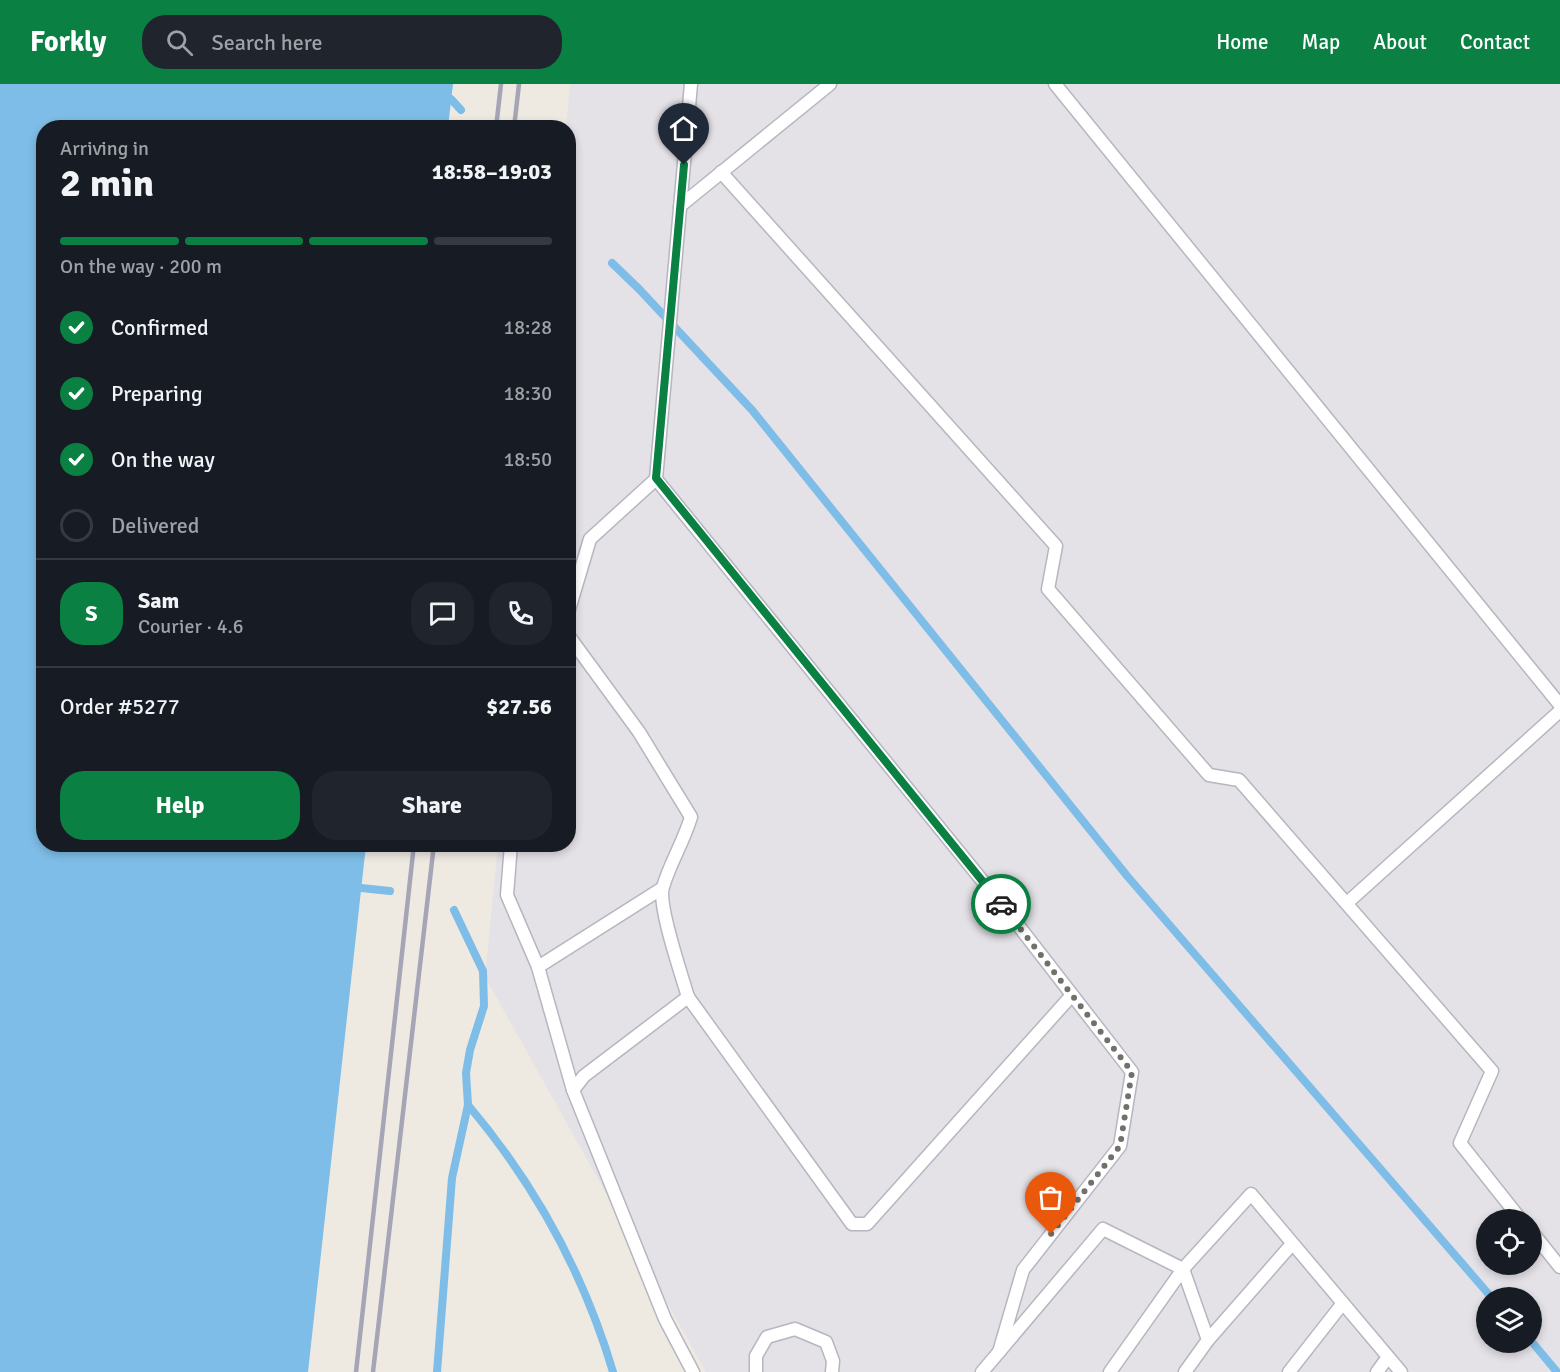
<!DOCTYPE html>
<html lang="en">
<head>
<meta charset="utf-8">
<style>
  :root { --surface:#171b24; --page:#20242c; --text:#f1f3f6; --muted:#9ea1a6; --line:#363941; --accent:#0b8043 }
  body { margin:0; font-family:Signika,sans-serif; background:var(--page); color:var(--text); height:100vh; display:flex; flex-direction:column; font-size:22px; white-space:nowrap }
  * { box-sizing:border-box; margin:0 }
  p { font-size:20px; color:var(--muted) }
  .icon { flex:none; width:33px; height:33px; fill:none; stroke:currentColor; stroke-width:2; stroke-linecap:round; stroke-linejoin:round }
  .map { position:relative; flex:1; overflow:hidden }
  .sheet { position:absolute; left:36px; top:36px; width:540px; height:732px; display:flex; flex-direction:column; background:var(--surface); border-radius:24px; box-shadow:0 3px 9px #0003 }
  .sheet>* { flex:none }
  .tools { position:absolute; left:1476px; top:1125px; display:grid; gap:12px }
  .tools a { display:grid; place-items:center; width:66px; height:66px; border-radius:50%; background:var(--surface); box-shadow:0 3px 9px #0003; font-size:30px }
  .pin { position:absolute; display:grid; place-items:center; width:51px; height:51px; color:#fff; margin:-62px -26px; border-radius:50% 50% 50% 0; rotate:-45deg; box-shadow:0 0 6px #0007 }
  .pin .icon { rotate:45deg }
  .courier { position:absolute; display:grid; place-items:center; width:60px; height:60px; margin:-30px; border:4px solid #0b8043; border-radius:50%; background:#fff; color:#222; box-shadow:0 2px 8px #0007 }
  .headline em { font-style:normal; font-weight:800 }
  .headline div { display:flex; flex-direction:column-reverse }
  .headline { display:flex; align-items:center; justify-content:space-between; height:102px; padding:0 24px }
  h1 { font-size:39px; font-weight:800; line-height:45px }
  .bar { display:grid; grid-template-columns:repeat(4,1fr); gap:9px 6px; align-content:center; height:72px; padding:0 24px }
  .bar i { height:8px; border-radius:4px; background:var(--line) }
  .bar .active { background:var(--accent) }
  .bar p { grid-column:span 4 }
  .line { display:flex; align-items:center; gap:15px; padding:0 24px; border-top:2px solid var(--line) }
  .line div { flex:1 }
  .round { display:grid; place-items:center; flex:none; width:63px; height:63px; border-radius:24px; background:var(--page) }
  ol { padding:0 24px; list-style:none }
  li { display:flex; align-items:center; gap:18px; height:66px }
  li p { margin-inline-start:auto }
  li .icon { padding:6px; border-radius:50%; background:var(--accent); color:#fff; stroke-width:4 }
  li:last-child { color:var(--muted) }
  li i { width:33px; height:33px; border:3px solid var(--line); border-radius:50% }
  .button { display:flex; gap:12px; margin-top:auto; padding:12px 24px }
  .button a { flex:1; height:69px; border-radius:24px; background:var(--accent); color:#fff; font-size:24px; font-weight:800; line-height:69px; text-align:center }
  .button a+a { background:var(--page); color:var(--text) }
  header { display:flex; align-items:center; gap:36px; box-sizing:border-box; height:84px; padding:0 30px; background:var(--accent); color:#fff }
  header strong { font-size:28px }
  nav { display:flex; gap:33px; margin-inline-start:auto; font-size:21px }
  .search { width:420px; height:54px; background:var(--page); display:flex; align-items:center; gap:15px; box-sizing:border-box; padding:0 21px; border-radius:24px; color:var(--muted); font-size:22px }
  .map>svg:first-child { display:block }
  .industrial { fill:#e4e1e7; fill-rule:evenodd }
  .water { fill:#7ebde7 }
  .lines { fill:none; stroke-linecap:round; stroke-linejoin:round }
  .stream { stroke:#7ebde7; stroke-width:8 }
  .service-casing { stroke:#b5b6c0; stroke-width:15 }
  .service { stroke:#fff; stroke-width:12 }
  .rail { stroke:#a5a5b6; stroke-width:4.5 }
  .done { stroke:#71706d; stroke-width:6; stroke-dasharray:0 10.8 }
  .route { stroke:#0b8043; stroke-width:8 }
</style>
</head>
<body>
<header>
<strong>Forkly</strong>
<div class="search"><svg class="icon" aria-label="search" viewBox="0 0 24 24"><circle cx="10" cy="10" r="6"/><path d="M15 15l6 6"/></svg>Search here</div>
<nav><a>Home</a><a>Map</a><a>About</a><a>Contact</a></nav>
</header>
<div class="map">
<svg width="1560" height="1288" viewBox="0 0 1560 1288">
  <rect width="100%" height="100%" fill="#eeeae2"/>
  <path class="industrial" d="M570,0h990v1288h-854l-221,-395 13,-132 70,-1v-716l-2,-1zM1486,1136h46v44h-46zM1486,1214h46v44h-46z"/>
  <polygon class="water" points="0,0 453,0 448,43 44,44 44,760 366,761 308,1288 0,1288"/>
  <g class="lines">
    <g class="stream">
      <polyline points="451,15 461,26"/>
      <polyline points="612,179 639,205 752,326 1128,793 1492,1214"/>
      <polyline points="361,804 390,807"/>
      <path d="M468,1021c66,78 116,169 145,267"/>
      <polyline points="1532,1258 1557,1288"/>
      <polyline points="437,1288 452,1094 468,1021 466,989 470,966 484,922 483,887 454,826"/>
    </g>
    <g class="service-casing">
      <g id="service">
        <polyline points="691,0 656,395 1011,832 1132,988 1120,1062 1023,1186 999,1268"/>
        <polyline points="1055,0 1560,621"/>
        <polyline points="721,88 1056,462 1048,505 1209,691 1239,696 1492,987 1460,1059 1521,1136"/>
        <polyline points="680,122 830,0"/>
        <polyline points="568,529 590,455 656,395"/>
        <path d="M568,551l71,97 52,85c-7,24 -21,46 -28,70 -6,17 19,89 25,110l-104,79 -11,14 92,229 28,53"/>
        <polyline points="511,760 507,811 538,883 573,1006"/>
        <polyline points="1347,819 1560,627"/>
        <polyline points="538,883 661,805"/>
        <polyline points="688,913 852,1140 867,1140 1072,911"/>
        <polyline points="1532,1148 1560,1183"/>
        <polyline points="756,1288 756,1272 767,1253 795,1245 826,1258 833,1277 832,1288"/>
        <polyline points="982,1288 1103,1145 1183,1185 1208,1256"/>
        <polyline points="1110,1288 1183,1185 1251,1110 1401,1288"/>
        <polyline points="1185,1288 1208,1256 1292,1160"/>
        <polyline points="1289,1288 1343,1219"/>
        <polyline points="1377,1288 1388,1273"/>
      </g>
    </g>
    <use href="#service" class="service"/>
    <g class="rail">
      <polyline points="496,44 501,0"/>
      <polyline points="514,44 519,0"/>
      <polyline points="356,1288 414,760"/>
      <polyline points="373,1288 434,760"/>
    </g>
  </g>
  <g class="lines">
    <polyline class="done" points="1001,820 1132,988 1120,1062 1051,1150"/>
    <polyline class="route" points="684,81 656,394 1001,820"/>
  </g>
</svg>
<div class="tools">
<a><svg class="icon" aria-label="locate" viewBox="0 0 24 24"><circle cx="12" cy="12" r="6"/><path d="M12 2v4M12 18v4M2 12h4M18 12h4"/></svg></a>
<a><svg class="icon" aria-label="layers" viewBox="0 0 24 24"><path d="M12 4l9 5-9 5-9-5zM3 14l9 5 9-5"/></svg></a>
</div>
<div class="pin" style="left:1051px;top:1150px;background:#ea580c"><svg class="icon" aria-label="bag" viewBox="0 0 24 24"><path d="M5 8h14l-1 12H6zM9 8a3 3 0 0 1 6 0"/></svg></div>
<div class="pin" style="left:684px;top:81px;background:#1f2937"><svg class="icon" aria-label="home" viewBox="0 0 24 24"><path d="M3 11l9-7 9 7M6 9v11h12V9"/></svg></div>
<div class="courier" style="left:1001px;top:820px"><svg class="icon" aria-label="car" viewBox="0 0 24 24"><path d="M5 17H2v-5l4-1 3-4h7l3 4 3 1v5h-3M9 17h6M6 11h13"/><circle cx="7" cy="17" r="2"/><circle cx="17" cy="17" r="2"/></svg></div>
<section class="sheet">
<div class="headline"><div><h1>2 min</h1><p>Arriving in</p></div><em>18:58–19:03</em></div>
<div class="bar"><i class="active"></i><i class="active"></i><i class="active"></i><i></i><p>On the way · 200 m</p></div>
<ol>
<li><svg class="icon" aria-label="check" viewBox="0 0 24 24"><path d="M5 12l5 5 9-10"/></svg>Confirmed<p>18:28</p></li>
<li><svg class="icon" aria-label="check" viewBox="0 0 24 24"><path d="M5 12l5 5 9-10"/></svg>Preparing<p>18:30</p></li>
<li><svg class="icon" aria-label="check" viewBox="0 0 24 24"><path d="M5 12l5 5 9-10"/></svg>On the way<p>18:50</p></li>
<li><i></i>Delivered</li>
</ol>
<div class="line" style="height:108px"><b class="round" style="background:var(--accent);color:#fff">S</b><div><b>Sam</b><p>Courier · 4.6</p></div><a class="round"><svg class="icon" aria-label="chat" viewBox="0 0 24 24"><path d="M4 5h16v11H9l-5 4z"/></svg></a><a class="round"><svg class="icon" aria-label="phone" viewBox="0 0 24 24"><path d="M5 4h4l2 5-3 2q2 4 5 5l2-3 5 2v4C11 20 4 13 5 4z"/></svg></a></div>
<div class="line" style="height:78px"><div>Order #5277</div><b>$27.56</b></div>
<div class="button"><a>Help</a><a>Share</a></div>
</section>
</div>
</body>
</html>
